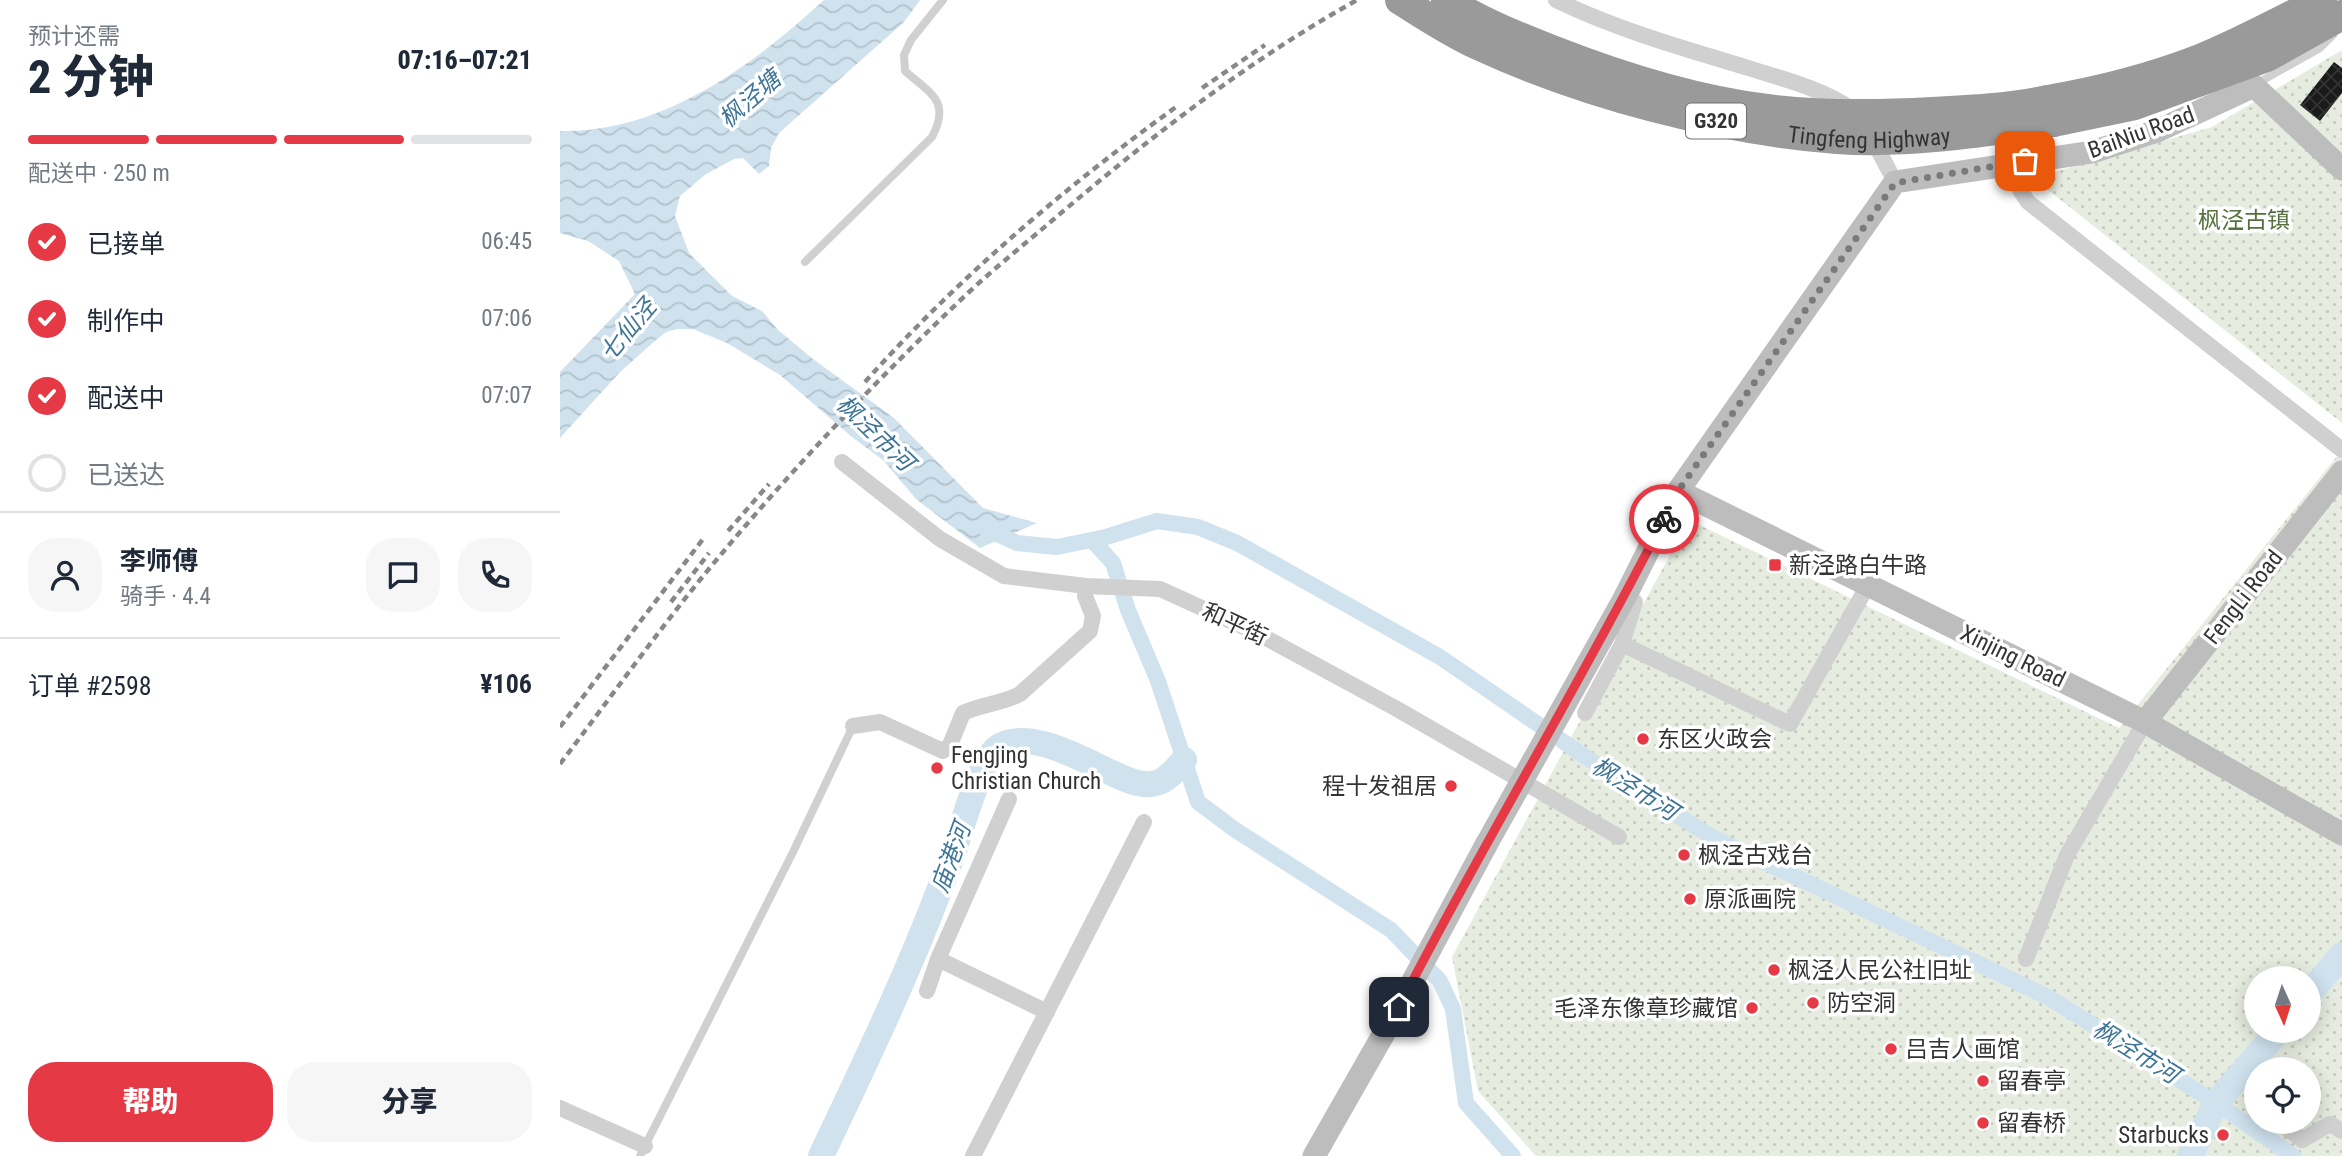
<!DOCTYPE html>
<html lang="zh">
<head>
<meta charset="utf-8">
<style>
  :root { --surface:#fff; --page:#f6f6f7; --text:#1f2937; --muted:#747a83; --line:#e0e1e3; --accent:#e63946 }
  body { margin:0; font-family:"Roboto Condensed","Noto Sans SC",sans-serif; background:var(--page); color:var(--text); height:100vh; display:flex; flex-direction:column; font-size:26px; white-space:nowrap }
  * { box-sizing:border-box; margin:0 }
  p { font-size:23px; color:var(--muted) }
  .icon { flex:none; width:38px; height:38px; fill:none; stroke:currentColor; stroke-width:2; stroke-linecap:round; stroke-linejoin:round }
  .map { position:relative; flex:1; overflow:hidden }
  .side { display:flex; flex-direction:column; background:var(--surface); width:560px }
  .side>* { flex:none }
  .needle { width:46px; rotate:177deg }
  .buttons { position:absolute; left:1684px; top:966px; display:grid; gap:14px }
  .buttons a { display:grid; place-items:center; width:77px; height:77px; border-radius:50%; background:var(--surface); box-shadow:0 4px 18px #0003; font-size:35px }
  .pin { position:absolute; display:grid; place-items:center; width:60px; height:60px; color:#fff; margin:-30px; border-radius:14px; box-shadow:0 4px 10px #0006 }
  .courier { position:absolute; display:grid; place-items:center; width:70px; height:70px; margin:-35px; border:5px solid #e63946; border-radius:50%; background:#fff; color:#222; box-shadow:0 2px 9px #0007 }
  .summary em { font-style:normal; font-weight:800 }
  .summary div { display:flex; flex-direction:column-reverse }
  .summary { display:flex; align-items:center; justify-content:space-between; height:119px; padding:0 28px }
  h1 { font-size:46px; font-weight:800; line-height:52px }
  .bar { display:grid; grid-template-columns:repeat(4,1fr); gap:10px 7px; align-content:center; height:84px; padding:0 28px }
  .bar i { height:9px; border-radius:5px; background:var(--line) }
  .bar .on { background:var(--accent) }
  .bar p { grid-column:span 4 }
  .line { display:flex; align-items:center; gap:18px; padding:0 28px; border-top:2px solid var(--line) }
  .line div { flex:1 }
  .round { display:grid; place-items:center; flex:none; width:74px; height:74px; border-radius:28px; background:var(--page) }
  ol { padding:0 28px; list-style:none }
  li { display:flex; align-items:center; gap:21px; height:77px }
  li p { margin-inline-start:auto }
  li .icon { padding:7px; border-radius:50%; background:var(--accent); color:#fff; stroke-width:4 }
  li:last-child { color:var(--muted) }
  li i { width:38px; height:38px; border:4px solid var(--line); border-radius:50% }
  .action { display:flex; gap:14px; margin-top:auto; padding:14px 28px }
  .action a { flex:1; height:80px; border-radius:28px; background:var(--accent); color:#fff; font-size:28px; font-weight:800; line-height:80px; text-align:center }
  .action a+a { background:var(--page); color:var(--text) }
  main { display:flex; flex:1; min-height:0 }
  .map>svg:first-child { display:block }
  .park { fill:url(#park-dots); fill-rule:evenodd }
  .water { fill:url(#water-waves) }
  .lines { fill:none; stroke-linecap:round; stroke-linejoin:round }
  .canal { stroke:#cfe2ee; stroke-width:16 }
  .river { stroke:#cfe2ee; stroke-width:26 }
  .building { fill:url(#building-cross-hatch) }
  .lane { stroke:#d0d0d0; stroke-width:8 }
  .street { stroke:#d0d0d0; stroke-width:16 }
  .secondary { stroke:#bdbdbd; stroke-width:23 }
  .highway { stroke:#9a9a9a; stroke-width:30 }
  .rail { stroke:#888; stroke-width:4.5; stroke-dasharray:7 5; stroke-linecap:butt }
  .secondary-bridge { stroke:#bdbdbd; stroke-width:23 }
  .highway-bridge { stroke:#9a9a9a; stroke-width:30 }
  .done { stroke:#7a7a7a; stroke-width:7; stroke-dasharray:0 12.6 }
  .route { stroke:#e63946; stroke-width:9 }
  .poi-dot { fill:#e63946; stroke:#fff; stroke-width:2.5 }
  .labels { text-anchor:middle; stroke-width:7; stroke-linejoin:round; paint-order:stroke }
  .shield { fill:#fff; stroke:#707070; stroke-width:2 }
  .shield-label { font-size:21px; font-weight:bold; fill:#333 }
  .street-label { font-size:23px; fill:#333; stroke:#fff }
  .park-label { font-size:23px; fill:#56703f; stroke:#fff }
  .poi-label { font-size:23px; fill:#333; stroke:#fff; text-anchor:start }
  .water-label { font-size:24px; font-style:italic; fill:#3f7597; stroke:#fff }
</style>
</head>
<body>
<main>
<section class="side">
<div class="summary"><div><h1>2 分钟</h1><p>预计还需</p></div><em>07:16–07:21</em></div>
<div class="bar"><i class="on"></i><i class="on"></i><i class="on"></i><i></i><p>配送中 · 250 m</p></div>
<ol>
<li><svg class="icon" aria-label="check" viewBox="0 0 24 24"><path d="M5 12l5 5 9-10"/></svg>已接单<p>06:45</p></li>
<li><svg class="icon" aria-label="check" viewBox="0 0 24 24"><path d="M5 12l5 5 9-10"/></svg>制作中<p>07:06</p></li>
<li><svg class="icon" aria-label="check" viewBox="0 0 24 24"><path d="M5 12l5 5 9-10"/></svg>配送中<p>07:07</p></li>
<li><i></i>已送达</li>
</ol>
<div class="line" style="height:126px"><a class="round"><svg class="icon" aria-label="person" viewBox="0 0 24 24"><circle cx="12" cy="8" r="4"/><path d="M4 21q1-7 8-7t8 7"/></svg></a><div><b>李师傅</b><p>骑手 · 4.4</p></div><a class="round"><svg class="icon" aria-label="chat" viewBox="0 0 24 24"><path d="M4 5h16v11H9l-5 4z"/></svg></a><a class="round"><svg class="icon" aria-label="phone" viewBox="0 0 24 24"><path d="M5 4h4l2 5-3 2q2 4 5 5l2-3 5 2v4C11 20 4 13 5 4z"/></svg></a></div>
<div class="line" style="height:91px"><div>订单 #2598</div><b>¥106</b></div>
<div class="action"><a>帮助</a><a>分享</a></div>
</section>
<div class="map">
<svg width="1782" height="1156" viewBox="0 0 1782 1156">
  <defs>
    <pattern id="park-dots" width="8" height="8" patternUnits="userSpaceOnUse" patternTransform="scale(1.75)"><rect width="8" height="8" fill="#e6ecdf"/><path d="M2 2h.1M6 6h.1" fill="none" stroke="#c6cbc0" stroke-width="1.8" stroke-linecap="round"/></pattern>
    <pattern id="water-waves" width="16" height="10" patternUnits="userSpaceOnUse" patternTransform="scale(1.75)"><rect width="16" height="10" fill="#cfe2ee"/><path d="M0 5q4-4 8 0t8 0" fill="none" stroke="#b2c2cd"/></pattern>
    <pattern id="building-cross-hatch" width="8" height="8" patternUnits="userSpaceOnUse" patternTransform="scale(1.75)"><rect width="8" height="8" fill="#1a1a1a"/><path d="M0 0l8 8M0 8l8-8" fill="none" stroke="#333"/></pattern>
  </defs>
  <rect width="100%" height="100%" fill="#fff"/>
  <g class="park">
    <polygon points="1782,50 1782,423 1473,178 1652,127"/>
    <path d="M1782,450v706h-806l-58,-65 -26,-134 237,-437 430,208zM1696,978h52v53h-52zM1696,1069h52v53h-52z"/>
  </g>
  <path class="water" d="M264,0h96l-16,22 -125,111 -8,15 -2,18 -10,8 -16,-16 -9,1 -28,15 -26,22 -5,20 14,37 43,43 30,15 16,19 35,29 81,59 89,90 54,15 -57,25 -64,-49 -33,-39 -31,-23 -72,-62 -53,-32 -34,-14h-16l-11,3 -10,8 -36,32 -60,66v-66l75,-78 -16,-33 -31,-20 -28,-8v-102c102,2 192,-65 264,-131z"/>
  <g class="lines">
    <g class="canal">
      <polyline points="426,529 457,543 497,547 546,537 597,521 638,527 677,543 880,657 1033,762 1152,837 1488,997 1656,1103 1733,1156"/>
      <polyline points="532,540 553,563 568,610 598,681 638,802 674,829 831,930 880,981 893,1009 906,1103 953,1156"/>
    </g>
    <g class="river">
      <polyline points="1748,995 1782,955"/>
      <path d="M261,1156c48,-101 96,-201 133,-306 7,-21 27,-91 43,-102 31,-22 88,13 119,27 12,5 26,12 40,8 12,-3 20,-14 28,-23"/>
      <polyline points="1630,1156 1656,1103 1718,1031"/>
    </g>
  </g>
  <polygon class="building" points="1774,62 1782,68 1782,93 1760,121 1740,105"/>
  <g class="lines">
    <g class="lane">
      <polyline points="1696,84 1760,48 1773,35"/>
      <path d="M245,262l127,-125c19,-36 -1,-43 -27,-66l-1,-16 7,-15 32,-40"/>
      <polyline points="80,1156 233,852 293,726"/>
    </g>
    <g class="street">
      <path d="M996,0c60,29 122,47 186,66 33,11 81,22 109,43"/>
      <polyline points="1312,138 1335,182"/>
      <polyline points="1443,164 1468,202 1782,450"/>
      <polyline points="282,462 380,539 444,576 526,586 600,589 697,633 837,709 1059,837"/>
      <polyline points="1062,644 1230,724 1308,585"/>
      <polyline points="1025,713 1062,644 1075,602 1065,597"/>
      <path d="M293,726l27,-4 63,29 7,-6 13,-32c18,-9 38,-9 57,-19l70,-63 3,-15 -8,-20 1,-10"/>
      <polyline points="378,959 487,1012"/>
      <polyline points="1466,959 1507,855 1585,722"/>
      <polyline points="367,991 378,959 449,799"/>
      <polyline points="0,1108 85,1146"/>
      <polyline points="1720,1122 1742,1140 1770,1124 1782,1131"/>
      <polyline points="413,1156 584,822"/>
    </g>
    <g class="secondary">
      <polyline points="1118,491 1585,722 1782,834"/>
      <polyline points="1065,597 1118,491 1335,182 1532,152 1597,131 1694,86 1782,169"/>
      <polyline points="1585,722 1782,472"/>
      <polyline points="754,1156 839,1007 926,845"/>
    </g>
    <g class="highway">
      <path d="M1488,100c52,-9 103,-22 152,-41 42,-17 82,-39 122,-59"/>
      <polyline points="1493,122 1575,105 1707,57 1782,15"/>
    </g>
    <g class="rail">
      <polyline points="642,88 705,45"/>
      <path d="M305,382c92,-103 200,-195 311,-275"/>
      <polyline points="168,531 209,484"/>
      <polyline points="111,602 149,553"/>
      <polyline points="0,727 143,539"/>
      <path d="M0,764c51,-67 100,-136 153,-200 80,-96 166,-187 256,-272 28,-26 57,-49 85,-73 95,-81 194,-158 303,-219"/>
    </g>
    <polyline class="secondary-bridge" points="926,845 1065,597"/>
    <g class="highway-bridge">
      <path id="s1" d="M840,0c26,16 51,33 78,45 106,49 242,85 359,94 71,5 146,-7 216,-17"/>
      <path d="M886,0c33,21 70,36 106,50 69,27 141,50 215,59 55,7 110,6 165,3 39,-2 78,-4 116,-12"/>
    </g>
  </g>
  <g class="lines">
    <polyline class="done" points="1104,519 1118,491 1335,183 1465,161"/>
    <path class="route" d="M839,1007c84,-164 181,-322 265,-488"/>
  </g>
  <g class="poi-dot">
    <rect x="1208" y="558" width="14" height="14" rx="3.5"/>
    <circle cx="1083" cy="739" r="7"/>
    <circle cx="377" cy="768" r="7"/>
    <circle cx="891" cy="786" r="7"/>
    <circle cx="1124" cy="855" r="7"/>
    <circle cx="1130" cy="899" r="7"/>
    <circle cx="1214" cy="970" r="7"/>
    <circle cx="1253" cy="1003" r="7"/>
    <circle cx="1192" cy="1008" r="7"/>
    <circle cx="1331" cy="1049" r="7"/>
    <circle cx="1423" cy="1081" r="7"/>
    <circle cx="1423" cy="1123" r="7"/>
    <circle cx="1663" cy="1135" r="7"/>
  </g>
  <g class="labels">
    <rect class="shield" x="1126" y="103.5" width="60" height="35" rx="5"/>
    <g class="shield-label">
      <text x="1156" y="128">G320</text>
    </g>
    <g class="street-label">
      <text transform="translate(1581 132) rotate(-20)" y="8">BaiNiu Road</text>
      <text dy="8" stroke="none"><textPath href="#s1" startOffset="495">Tingfeng Highway</textPath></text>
      <text transform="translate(1683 597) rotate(-52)" y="8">FengLi Road</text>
      <text transform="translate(675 624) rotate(25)" y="8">和平街</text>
      <text transform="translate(1453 656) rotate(26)" y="8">Xinjing Road</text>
    </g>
    <g class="park-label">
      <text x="1684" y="228">枫泾古镇</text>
    </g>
    <g class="poi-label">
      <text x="1229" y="573">新泾路白牛路</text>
      <text x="1097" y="747">东区火政会</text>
      <text x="391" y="763">Fengjing<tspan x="391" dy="26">Christian Church</tspan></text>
      <text x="877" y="794" text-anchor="end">程十发祖居</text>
      <text x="1138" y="863">枫泾古戏台</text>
      <text x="1144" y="907">原派画院</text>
      <text x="1228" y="978">枫泾人民公社旧址</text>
      <text x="1267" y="1011">防空洞</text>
      <text x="1178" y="1016" text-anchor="end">毛泽东像章珍藏馆</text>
      <text x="1345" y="1057">吕吉人画馆</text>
      <text x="1437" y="1089">留春亭</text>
      <text x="1437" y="1131">留春桥</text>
      <text x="1649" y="1143" text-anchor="end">Starbucks</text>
    </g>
    <g class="water-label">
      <text transform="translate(190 99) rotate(-41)" y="8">枫泾塘</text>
      <text transform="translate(68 330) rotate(-50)" y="8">七仙泾</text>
      <text transform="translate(315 433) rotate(44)" y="8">枫泾市河</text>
      <text transform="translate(1075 789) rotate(32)" y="8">枫泾市河</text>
      <text transform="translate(391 858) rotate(-70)" y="8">庙港河</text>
      <text transform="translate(1576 1052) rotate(32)" y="8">枫泾市河</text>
    </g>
  </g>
</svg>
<div class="buttons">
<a><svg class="needle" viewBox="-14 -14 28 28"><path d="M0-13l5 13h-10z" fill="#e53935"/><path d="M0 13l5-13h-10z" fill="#747a83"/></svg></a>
<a><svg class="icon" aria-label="locate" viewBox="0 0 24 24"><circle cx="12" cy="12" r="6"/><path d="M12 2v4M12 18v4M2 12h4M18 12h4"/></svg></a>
</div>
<div class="pin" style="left:1465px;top:161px;background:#ea580c"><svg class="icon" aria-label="bag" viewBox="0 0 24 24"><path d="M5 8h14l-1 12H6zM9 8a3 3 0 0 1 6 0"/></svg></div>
<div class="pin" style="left:839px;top:1007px;background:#1f2937"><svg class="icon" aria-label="home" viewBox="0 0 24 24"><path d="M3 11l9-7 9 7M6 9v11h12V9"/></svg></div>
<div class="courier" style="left:1104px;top:519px"><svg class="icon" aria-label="bike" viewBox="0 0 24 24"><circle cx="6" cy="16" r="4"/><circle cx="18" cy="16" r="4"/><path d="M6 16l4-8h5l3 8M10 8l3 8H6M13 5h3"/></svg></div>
</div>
</main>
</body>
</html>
